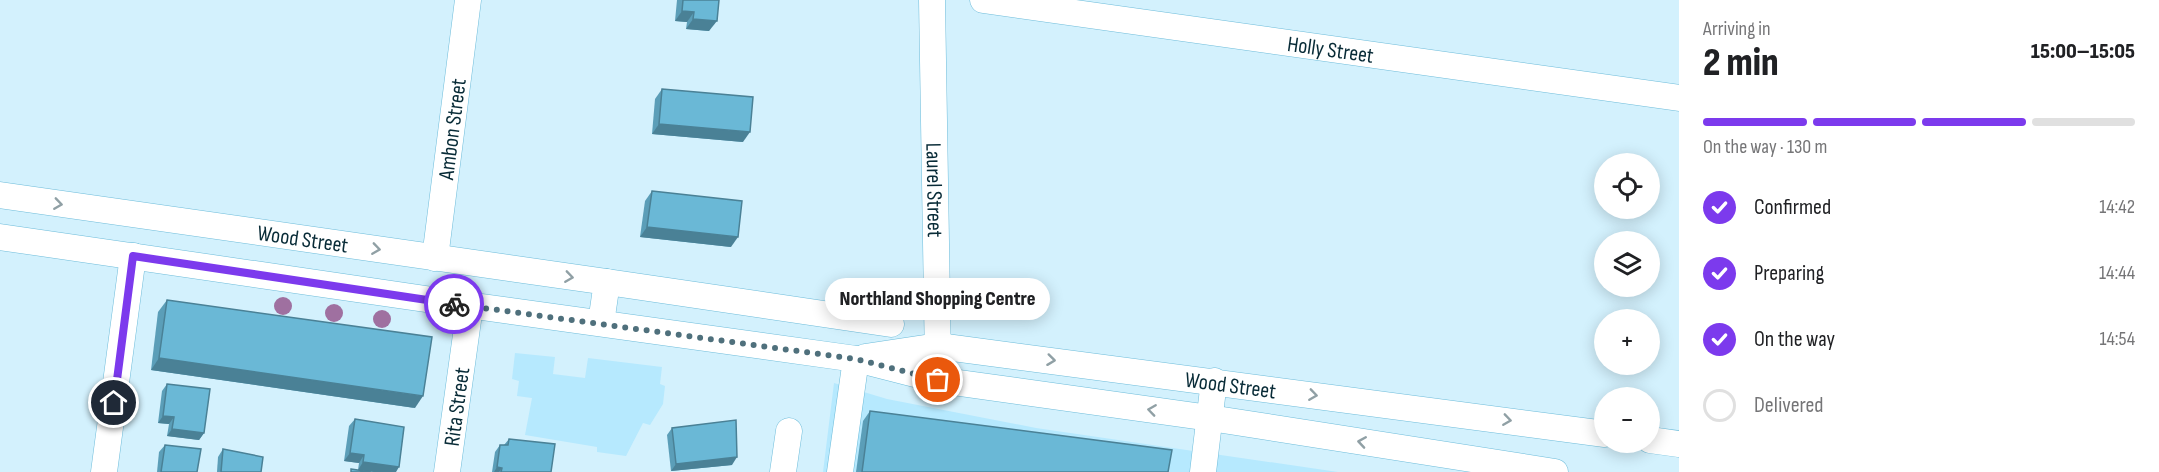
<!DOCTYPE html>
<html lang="en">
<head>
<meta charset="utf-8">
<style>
  :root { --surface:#fff; --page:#f6f6f6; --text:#202124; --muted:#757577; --line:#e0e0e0; --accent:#7c3aed }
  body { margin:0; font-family:"Sofia Sans Condensed",sans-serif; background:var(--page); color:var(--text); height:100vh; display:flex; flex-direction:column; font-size:22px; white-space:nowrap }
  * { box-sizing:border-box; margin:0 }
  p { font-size:20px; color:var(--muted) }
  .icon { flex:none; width:33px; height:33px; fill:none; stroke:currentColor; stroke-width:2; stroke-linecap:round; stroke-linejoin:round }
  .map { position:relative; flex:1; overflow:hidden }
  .drawer { display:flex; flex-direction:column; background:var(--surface); width:480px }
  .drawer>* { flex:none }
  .tools { position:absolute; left:1594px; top:153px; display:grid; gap:12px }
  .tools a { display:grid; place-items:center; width:66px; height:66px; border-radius:50%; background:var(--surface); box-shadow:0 3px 15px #0003; font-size:30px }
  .pin { position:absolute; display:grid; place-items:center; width:51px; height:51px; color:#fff; margin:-26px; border:3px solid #fff; border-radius:50%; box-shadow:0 2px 6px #0007 }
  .courier { position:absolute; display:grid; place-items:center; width:60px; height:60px; margin:-30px; border:4px solid #7c3aed; border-radius:50%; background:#fff; color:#222; box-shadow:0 2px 8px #0007 }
  .bubble { position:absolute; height:42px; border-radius:21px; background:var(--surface); box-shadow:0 3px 15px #0003; font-size:20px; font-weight:800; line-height:42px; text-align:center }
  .headline em { font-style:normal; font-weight:800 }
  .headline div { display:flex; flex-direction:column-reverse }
  .headline { display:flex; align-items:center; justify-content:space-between; height:102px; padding:0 24px }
  h1 { font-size:39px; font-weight:800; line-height:45px }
  .bar { display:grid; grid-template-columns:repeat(4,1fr); gap:9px 6px; align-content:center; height:72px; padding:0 24px }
  .bar i { height:8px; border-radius:4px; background:var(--line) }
  .bar .on { background:var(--accent) }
  .bar p { grid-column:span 4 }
  ol { padding:0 24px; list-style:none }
  li { display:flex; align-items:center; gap:18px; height:66px }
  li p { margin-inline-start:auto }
  li .icon { padding:6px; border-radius:50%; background:var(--accent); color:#fff; stroke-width:4 }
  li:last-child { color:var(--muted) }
  li i { width:33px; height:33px; border:3px solid var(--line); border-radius:50% }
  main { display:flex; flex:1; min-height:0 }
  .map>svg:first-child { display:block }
  .built { fill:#b6e9fe }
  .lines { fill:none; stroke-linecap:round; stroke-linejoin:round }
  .minor-casing { stroke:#6dbcda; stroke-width:27 }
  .minor { stroke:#fff; stroke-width:26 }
  .tree { fill:#9f70a0 }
  .wall { fill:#5b9eb8 }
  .shaded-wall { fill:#4a8196 }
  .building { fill:#6ab8d6; stroke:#4a8196; stroke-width:1.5 }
  .oneway { stroke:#90a0a5 }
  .done { stroke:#4f707c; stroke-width:6; stroke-dasharray:0 10.8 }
  .route { stroke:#7c3aed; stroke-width:8 }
  .labels { text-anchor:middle; stroke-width:6; stroke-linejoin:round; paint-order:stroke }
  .street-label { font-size:22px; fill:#082b37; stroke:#d3f1fd }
</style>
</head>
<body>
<main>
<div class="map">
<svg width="1679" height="472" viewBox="0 0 1679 472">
  <rect width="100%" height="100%" fill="#d3f1fd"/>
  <g class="built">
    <polygon points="515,353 555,357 553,374 585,378 588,358 662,367 660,384 665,386 663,404 650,425 643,423 626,456 597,452 597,447 525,435 532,398 517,396 519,381 512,379"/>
    <polygon points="834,383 887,399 1036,428 1338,472 823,472"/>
  </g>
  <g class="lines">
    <g class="minor-casing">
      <g id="minor">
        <path id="s1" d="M932,0l6,363"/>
        <path id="s2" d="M983,0l696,98"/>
        <path id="s3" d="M0,195l607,87 -6,41"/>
        <polyline points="0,237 453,303 856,359 938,380 1210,418 1555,472"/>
        <path id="s4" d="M435,258l33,-258"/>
        <polyline points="607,282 891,324"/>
        <path id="s5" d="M865,357l73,-11 667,88"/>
        <polyline points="1650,440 1679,444"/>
        <polyline points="104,472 133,256"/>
        <path id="s6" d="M447,472l23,-166"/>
        <polyline points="783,472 789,431"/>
        <polyline points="840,472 856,359"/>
        <polyline points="1203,472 1214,381"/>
      </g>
    </g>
    <use href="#minor" class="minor"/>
  </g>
  <g class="tree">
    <circle cx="283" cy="306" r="9"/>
    <circle cx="334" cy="313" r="9"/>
    <circle cx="382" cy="319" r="9"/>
  </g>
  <g class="wall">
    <polygon points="677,0 719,0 709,31 686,29 687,22 675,21"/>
    <polygon points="662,89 743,142 652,134 655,99"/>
    <polygon points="652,191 731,247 640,237 645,201"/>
    <polygon points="167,300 415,408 151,370 158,312"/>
    <polygon points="167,384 204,433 199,440 167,436 169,424 158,423 162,391"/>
    <polygon points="870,411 1168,472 856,472 863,421"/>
    <polygon points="355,419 396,472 374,472 358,470 359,463 344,461 349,426"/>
    <polygon points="672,428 732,465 671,471 667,435"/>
    <polygon points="509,439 551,472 492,472 495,452 500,445 504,445"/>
    <polygon points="165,445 197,472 157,472 159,452"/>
    <polygon points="223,449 261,472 217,472 218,457"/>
  </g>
  <g class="shaded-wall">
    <polygon points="682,11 694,12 687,22 675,21"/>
    <polygon points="693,19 717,21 709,31 686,29"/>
    <polygon points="659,124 750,132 743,142 652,134"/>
    <polygon points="647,227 738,237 731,247 640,237"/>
    <polygon points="159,358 423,396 415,408 151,370"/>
    <polygon points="163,416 174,417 169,424 158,423"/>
    <polygon points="172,429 204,433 199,440 167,436"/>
    <polygon points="350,453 364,455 359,463 344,461"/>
    <polygon points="737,457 732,465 671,471 676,464"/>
    <polygon points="363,462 399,467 396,472 374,472 358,470"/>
    <polygon points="497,467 502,468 499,472 494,472"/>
  </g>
  <g class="building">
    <polygon points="683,0 719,0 717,21 693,19 694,12 682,11"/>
    <polygon points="662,89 753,97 750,132 659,124"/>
    <polygon points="652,191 742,201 738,237 647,227"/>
    <polygon points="167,300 432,337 423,396 159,358"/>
    <polygon points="167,384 210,389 204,433 172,429 174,417 163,416"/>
    <polygon points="870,411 1172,450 1168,472 862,472"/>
    <polygon points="355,419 404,427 399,467 363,462 364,455 350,453"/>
    <polygon points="736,420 737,457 676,464 672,428"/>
    <polygon points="509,439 555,444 551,472 501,472 502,468 497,467 500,445 508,445"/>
    <polygon points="165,445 201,449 197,472 161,472"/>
    <polygon points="223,449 263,457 261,472 221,472"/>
    <polygon points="351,469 371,472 351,472"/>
  </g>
  <defs><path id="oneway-chevron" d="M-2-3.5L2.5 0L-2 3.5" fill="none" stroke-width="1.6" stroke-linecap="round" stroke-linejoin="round" transform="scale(1.5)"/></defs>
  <g class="oneway">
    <use href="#oneway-chevron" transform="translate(58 204) rotate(8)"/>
    <use href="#oneway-chevron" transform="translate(376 249) rotate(8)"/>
    <use href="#oneway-chevron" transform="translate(569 277) rotate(8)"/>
    <use href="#oneway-chevron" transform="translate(1051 360) rotate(7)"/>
    <use href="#oneway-chevron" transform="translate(1313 395) rotate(8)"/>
    <use href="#oneway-chevron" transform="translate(1152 410) rotate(-172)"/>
    <use href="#oneway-chevron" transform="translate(1507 420) rotate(8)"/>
    <use href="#oneway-chevron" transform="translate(1362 442) rotate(-171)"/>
  </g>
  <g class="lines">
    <polyline class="done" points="454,304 856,359 938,380"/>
    <polyline class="route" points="114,403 133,256 454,304"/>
  </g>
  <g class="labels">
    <g class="street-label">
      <text dy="8" stroke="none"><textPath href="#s2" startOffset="351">Holly Street</textPath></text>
      <text dy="8" stroke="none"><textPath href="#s4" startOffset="130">Ambon Street</textPath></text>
      <text dy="8" stroke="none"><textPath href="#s1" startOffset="190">Laurel Street</textPath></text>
      <text dy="8" stroke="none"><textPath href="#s3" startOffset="306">Wood Street</textPath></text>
      <text dy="8" stroke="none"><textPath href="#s5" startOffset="369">Wood Street</textPath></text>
      <text dy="8" stroke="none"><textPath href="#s6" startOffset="66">Rita Street</textPath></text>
    </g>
  </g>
</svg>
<div class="tools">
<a><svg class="icon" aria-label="locate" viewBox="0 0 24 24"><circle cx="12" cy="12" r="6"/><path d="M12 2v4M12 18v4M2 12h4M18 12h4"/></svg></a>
<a><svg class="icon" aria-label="layers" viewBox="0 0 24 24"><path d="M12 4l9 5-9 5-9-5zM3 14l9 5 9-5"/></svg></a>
<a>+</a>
<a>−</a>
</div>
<div class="pin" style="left:938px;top:380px;background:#ea580c"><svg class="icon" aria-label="bag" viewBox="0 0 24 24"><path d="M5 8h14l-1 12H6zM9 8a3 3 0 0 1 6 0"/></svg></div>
<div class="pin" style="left:114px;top:403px;background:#1f2937"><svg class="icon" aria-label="home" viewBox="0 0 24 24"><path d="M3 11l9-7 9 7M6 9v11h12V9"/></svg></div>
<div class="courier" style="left:454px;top:304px"><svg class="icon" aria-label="bike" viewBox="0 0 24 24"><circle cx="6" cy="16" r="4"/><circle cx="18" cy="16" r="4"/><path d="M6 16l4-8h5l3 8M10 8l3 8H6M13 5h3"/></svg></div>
<div class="bubble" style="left:825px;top:278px;width:225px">Northland Shopping Centre</div>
</div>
<section class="drawer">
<div class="headline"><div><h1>2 min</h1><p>Arriving in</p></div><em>15:00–15:05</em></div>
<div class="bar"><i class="on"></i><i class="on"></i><i class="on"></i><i></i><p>On the way · 130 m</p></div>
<ol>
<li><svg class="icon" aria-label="check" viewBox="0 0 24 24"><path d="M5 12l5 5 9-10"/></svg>Confirmed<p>14:42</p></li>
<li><svg class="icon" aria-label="check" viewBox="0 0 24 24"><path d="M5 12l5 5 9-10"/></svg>Preparing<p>14:44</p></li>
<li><svg class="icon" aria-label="check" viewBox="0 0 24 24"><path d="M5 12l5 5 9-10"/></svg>On the way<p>14:54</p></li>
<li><i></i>Delivered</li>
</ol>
</section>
</main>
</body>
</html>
